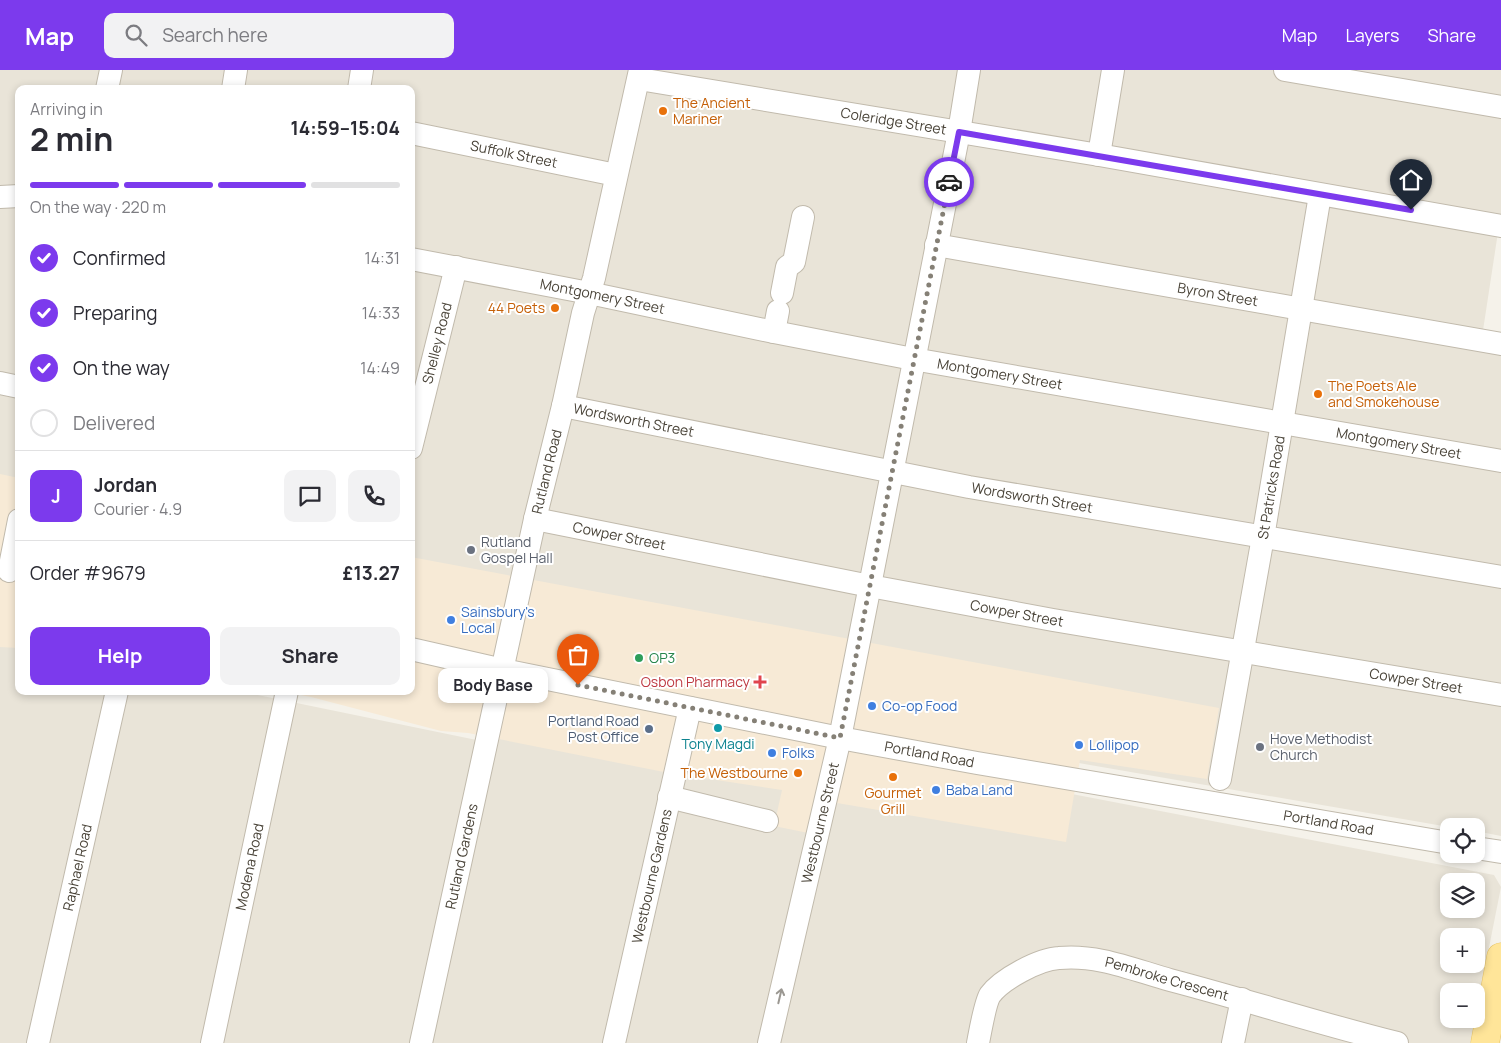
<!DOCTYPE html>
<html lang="en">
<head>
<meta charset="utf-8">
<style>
  :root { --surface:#fff; --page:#f2f2f3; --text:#2b2b33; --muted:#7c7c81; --line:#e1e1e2; --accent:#7c3aed }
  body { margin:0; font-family:Manrope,sans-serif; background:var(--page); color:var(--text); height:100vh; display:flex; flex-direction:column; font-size:19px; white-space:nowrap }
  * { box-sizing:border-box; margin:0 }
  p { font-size:16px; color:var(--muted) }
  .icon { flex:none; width:28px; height:28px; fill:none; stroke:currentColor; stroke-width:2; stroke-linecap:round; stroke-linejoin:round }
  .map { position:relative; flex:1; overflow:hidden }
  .drawer { position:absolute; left:15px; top:15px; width:400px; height:610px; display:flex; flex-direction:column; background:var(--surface); border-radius:10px; box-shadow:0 2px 8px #0003 }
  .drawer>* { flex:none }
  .buttons { position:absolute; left:1440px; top:748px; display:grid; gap:10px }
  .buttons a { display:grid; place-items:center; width:45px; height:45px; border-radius:10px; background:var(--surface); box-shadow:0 2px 8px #0003; font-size:25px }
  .pin { position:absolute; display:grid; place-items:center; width:42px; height:42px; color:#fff; margin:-51px -21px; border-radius:50% 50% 50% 0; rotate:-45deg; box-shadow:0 0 5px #0007 }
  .pin .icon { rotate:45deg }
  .courier { position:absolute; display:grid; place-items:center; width:50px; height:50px; margin:-25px; border:4px solid #7c3aed; border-radius:50%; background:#fff; color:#222; box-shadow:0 1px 6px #0007 }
  .bubble { position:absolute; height:35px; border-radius:10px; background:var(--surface); box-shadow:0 2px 8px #0003; font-size:16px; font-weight:700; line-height:35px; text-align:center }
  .head em { font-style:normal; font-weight:700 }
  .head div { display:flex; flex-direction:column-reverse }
  .head { display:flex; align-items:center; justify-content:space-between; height:85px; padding:0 15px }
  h1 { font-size:32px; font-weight:700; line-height:38px }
  .bar { display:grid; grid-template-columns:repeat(4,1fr); gap:8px 5px; align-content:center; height:60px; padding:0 15px }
  .bar i { height:6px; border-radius:4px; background:var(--line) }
  .bar .active { background:var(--accent) }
  .bar p { grid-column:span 4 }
  .line { display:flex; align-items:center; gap:12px; padding:0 15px; border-top:1px solid var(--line) }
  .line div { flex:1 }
  .round { display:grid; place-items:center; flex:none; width:52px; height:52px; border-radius:10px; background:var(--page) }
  ol { padding:0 15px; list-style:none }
  li { display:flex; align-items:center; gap:15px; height:55px }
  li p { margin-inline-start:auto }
  li .icon { padding:5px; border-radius:50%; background:var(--accent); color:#fff; stroke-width:4 }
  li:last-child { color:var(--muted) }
  li i { width:28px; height:28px; border:2px solid var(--line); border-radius:50% }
  .cta { display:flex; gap:10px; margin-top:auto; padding:10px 15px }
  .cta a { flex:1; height:58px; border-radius:10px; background:var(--accent); color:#fff; font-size:20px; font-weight:700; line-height:58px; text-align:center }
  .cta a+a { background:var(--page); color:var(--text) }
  header { display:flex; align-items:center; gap:30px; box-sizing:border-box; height:70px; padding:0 25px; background:var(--accent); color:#fff }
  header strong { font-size:24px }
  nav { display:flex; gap:28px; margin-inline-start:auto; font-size:18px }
  .search { width:350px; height:45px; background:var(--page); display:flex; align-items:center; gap:12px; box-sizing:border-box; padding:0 18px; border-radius:10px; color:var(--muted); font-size:19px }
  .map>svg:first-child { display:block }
  .residential { fill:#e9e4d8; fill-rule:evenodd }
  .commercial { fill:#f7ead6 }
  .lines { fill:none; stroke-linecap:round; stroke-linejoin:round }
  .minor-casing { stroke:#c1baac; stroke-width:24 }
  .major-casing { stroke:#e6c367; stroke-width:29 }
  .minor { stroke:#fff; stroke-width:22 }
  .major { stroke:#ffe599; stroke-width:28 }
  .oneway { stroke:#9b9892 }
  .done { stroke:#858076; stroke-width:5; stroke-dasharray:0 9 }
  .route { stroke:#7c3aed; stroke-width:6 }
  .food-dot { fill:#e8710a; stroke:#fff; stroke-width:2 }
  .worship-dot { fill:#6b7280; stroke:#fff; stroke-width:2 }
  .shop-dot { fill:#3f7fe0; stroke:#fff; stroke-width:2 }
  .leisure-dot { fill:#2e9e5b; stroke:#fff; stroke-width:2 }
  .health-dot { fill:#e0444e; stroke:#fff; stroke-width:2 }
  .culture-dot { fill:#0f9aa8; stroke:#fff; stroke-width:2 }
  .service-dot { fill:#5c6f8a; stroke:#fff; stroke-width:2 }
  .labels { text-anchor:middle; stroke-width:4; stroke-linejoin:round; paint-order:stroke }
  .food-label { font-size:14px; fill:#c56008; stroke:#fff; text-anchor:start }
  .street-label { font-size:14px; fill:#494338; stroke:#fff }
  .worship-label { font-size:14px; fill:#5b616d; stroke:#fff; text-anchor:start }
  .shop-label { font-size:14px; fill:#366cbe; stroke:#fff; text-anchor:start }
  .leisure-label { font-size:14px; fill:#27864d; stroke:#fff; text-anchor:start }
  .health-label { font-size:14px; fill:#be3a42; stroke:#fff; text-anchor:end }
  .service-label { font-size:14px; fill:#4e5e75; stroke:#fff; text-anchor:end }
  .culture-label { font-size:14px; fill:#0d838f; stroke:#fff }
</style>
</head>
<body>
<header>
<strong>Map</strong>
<div class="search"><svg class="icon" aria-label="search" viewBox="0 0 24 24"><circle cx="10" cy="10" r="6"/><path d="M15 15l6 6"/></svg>Search here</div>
<nav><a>Map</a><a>Layers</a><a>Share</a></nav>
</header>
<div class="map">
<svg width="1501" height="973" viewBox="0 0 1501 973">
  <rect width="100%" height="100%" fill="#f5f2ea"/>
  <g class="residential">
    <polygon points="0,0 1501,0 1501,148 1500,149 1480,280 1501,284 1501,766 1476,761 1476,756 1449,757 853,654 411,491 411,19 19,19 19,409 0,405"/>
    <path d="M0,573l19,4v44h219l258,53 13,-58 985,189 7,12 -25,126v-22h-27v28h26l-5,24h-1470zM1449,811h27v28h-27zM1449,866h27v28h-27z"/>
  </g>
  <g class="commercial">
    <polygon points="0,404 19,408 19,578 0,577"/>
    <polygon points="411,487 1219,638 1207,709 1080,690 1066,772 837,733 828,767 774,756 782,720 664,702 468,663 441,661 311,627 280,621 411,621"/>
  </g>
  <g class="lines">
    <g class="minor-casing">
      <g id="minor">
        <polyline points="1285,0 1501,37"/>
        <path id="s1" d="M639,9l460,76 402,71"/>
        <polyline points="107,19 111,0"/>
        <polyline points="233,19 236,0"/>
        <polyline points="359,19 362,0"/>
        <path id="s2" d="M411,63l205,42"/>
        <polyline points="1099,85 1113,0"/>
        <polyline points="0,127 19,126"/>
        <path id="s3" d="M936,175l565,99"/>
        <path id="s4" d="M411,189l178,34 185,39 139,27 588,102"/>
        <polyline points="782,223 787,197 794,192 803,147"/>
        <polyline points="774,262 778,241"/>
        <polyline points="0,313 19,317"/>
        <path id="s5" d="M563,336l406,81 532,90"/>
        <path id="s6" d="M411,378l45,-181"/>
        <path id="s7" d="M535,449l335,67 183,34 448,75"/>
        <polyline points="9,501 19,450"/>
        <path id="s8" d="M411,579l92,21 337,68 137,25 472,80"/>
        <path id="s9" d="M1220,709l43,-242 57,-342"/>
        <polyline points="669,727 767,751"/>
        <polyline points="1476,778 1501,782"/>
        <path id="s10" d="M38,973l79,-352"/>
        <path id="s11" d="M212,973l75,-352"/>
        <path id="s12" d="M421,973l114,-524 28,-113 20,-93 11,-35 46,-208"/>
        <path id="s13" d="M614,973l76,-335"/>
        <path id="s14" d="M769,973l71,-305 119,-606 10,-62"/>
        <path id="s15" d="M978,973c2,-10 7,-40 12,-48 12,-16 49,-36 69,-37 38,-4 75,12 111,22 76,20 151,44 227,63"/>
        <polyline points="1233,973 1242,929"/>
      </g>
    </g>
    <g class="major-casing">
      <polyline id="major" points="1485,973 1501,887"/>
    </g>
    <use href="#minor" class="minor"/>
    <use href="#major" class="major"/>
  </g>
  <defs><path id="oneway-shaft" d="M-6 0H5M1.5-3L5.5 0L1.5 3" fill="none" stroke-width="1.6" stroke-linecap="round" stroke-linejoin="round" transform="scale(1.25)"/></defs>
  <use class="oneway" href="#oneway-shaft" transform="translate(780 926) rotate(-77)"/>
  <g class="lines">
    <polyline class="done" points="578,615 840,668 949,112"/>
    <polyline class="route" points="949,112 959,62 1411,140"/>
  </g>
  <g class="food-dot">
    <circle cx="663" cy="41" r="5"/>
    <circle cx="555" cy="238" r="5"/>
    <circle cx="1318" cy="324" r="5"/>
    <circle cx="798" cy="703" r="5"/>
    <circle cx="893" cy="707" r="5"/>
  </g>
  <g class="worship-dot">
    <circle cx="471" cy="480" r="5"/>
    <circle cx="1260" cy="677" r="5"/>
  </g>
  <g class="shop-dot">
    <circle cx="451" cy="550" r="5"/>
    <circle cx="872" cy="636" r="5"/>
    <circle cx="1079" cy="675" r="5"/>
    <circle cx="772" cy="683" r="5"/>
    <circle cx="936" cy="720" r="5"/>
  </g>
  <circle class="leisure-dot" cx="639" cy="588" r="5"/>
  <path class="health-dot" d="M757.5 604.5h5v5h5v5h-5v5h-5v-5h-5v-5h5z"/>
  <circle class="culture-dot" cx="718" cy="658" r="5"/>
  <circle class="service-dot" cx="649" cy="659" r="5"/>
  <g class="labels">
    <g class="food-label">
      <text x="673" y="38">The Ancient<tspan x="673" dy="16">Mariner</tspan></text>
      <text x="545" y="243" text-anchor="end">44 Poets</text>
      <text x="1328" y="321">The Poets Ale<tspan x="1328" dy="16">and Smokehouse</tspan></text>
      <text x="788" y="708" text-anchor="end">The Westbourne</text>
      <text x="893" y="728" text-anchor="middle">Gourmet<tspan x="893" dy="16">Grill</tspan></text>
    </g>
    <g class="street-label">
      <text dy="5" stroke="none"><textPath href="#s1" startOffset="258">Coleridge Street</textPath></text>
      <text dy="5" stroke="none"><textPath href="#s2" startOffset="105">Suffolk Street</textPath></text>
      <text dy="5" stroke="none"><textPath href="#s3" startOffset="286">Byron Street</textPath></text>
      <text dy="5" stroke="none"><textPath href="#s4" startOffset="195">Montgomery Street</textPath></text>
      <text dy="5" stroke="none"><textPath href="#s6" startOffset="108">Shelley Road</textPath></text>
      <text dy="5" stroke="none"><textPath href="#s4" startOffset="600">Montgomery Street</textPath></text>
      <text dy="5" stroke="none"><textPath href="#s5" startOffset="72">Wordsworth Street</textPath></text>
      <text dy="5" stroke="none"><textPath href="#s4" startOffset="1005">Montgomery Street</textPath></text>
      <text dy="5" stroke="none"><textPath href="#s12" startOffset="585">Rutland Road</textPath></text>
      <text dy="5" stroke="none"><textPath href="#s9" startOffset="296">St Patricks Road</textPath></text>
      <text dy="5" stroke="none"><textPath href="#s5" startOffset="478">Wordsworth Street</textPath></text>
      <text dy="5" stroke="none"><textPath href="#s7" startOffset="86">Cowper Street</textPath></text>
      <text dy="5" stroke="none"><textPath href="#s7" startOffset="491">Cowper Street</textPath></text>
      <text dy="5" stroke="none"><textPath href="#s7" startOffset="896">Cowper Street</textPath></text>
      <text dy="5" stroke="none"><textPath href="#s8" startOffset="529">Portland Road</textPath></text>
      <text dy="5" stroke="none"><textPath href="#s14" startOffset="226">Westbourne Street</textPath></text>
      <text dy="5" stroke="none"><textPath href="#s8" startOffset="934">Portland Road</textPath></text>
      <text dy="5" stroke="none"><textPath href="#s12" startOffset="191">Rutland Gardens</textPath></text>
      <text dy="5" stroke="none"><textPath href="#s10" startOffset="180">Raphael Road</textPath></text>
      <text dy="5" stroke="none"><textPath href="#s11" startOffset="180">Modena Road</textPath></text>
      <text dy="5" stroke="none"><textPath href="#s13" startOffset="171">Westbourne Gardens</textPath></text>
      <text dy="5" stroke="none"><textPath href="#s15" startOffset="240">Pembroke Crescent</textPath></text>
    </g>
    <g class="worship-label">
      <text x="481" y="477">Rutland<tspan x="481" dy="16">Gospel Hall</tspan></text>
      <text x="1270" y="674">Hove Methodist<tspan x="1270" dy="16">Church</tspan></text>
    </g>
    <g class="shop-label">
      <text x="461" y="547">Sainsbury's<tspan x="461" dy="16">Local</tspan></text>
      <text x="882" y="641">Co-op Food</text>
      <text x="1089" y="680">Lollipop</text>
      <text x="782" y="688">Folks</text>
      <text x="946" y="725">Baba Land</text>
    </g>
    <g class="leisure-label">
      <text x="649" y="593">OP3</text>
    </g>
    <g class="health-label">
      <text x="750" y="617">Osbon Pharmacy</text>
    </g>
    <g class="service-label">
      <text x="639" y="656">Portland Road<tspan x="639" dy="16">Post Office</tspan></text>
    </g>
    <g class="culture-label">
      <text x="718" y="679">Tony Magdi</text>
    </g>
  </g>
</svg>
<div class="buttons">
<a><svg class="icon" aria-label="locate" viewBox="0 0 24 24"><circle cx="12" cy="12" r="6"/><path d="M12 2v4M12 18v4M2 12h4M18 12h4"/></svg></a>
<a><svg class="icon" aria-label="layers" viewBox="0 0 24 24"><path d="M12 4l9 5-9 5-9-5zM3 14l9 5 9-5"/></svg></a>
<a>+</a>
<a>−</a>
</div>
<div class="pin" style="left:578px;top:615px;background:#ea580c"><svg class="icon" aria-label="bag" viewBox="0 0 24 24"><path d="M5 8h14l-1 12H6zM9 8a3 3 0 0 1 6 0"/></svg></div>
<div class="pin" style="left:1411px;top:140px;background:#1f2937"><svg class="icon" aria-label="home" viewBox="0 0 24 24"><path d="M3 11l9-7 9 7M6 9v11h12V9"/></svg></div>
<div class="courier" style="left:949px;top:112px"><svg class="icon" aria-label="car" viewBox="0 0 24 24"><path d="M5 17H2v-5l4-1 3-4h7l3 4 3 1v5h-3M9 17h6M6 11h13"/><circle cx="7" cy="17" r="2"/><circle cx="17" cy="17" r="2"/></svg></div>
<div class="bubble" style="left:438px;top:598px;width:110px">Body Base</div>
<section class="drawer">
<div class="head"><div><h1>2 min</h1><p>Arriving in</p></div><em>14:59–15:04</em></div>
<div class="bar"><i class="active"></i><i class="active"></i><i class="active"></i><i></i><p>On the way · 220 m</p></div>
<ol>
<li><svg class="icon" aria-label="check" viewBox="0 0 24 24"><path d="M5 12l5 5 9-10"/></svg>Confirmed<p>14:31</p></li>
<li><svg class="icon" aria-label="check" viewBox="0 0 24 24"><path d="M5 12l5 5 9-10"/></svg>Preparing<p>14:33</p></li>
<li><svg class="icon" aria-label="check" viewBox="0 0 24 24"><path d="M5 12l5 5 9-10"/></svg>On the way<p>14:49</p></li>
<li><i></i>Delivered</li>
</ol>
<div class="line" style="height:90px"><b class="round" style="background:var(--accent);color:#fff">J</b><div><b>Jordan</b><p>Courier · 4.9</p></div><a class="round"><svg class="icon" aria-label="chat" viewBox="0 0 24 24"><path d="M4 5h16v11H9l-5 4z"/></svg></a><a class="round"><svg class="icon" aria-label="phone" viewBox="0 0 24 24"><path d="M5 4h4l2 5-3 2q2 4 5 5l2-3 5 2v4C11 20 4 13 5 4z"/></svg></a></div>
<div class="line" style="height:65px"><div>Order #9679</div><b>£13.27</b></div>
<div class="cta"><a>Help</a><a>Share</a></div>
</section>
</div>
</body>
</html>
